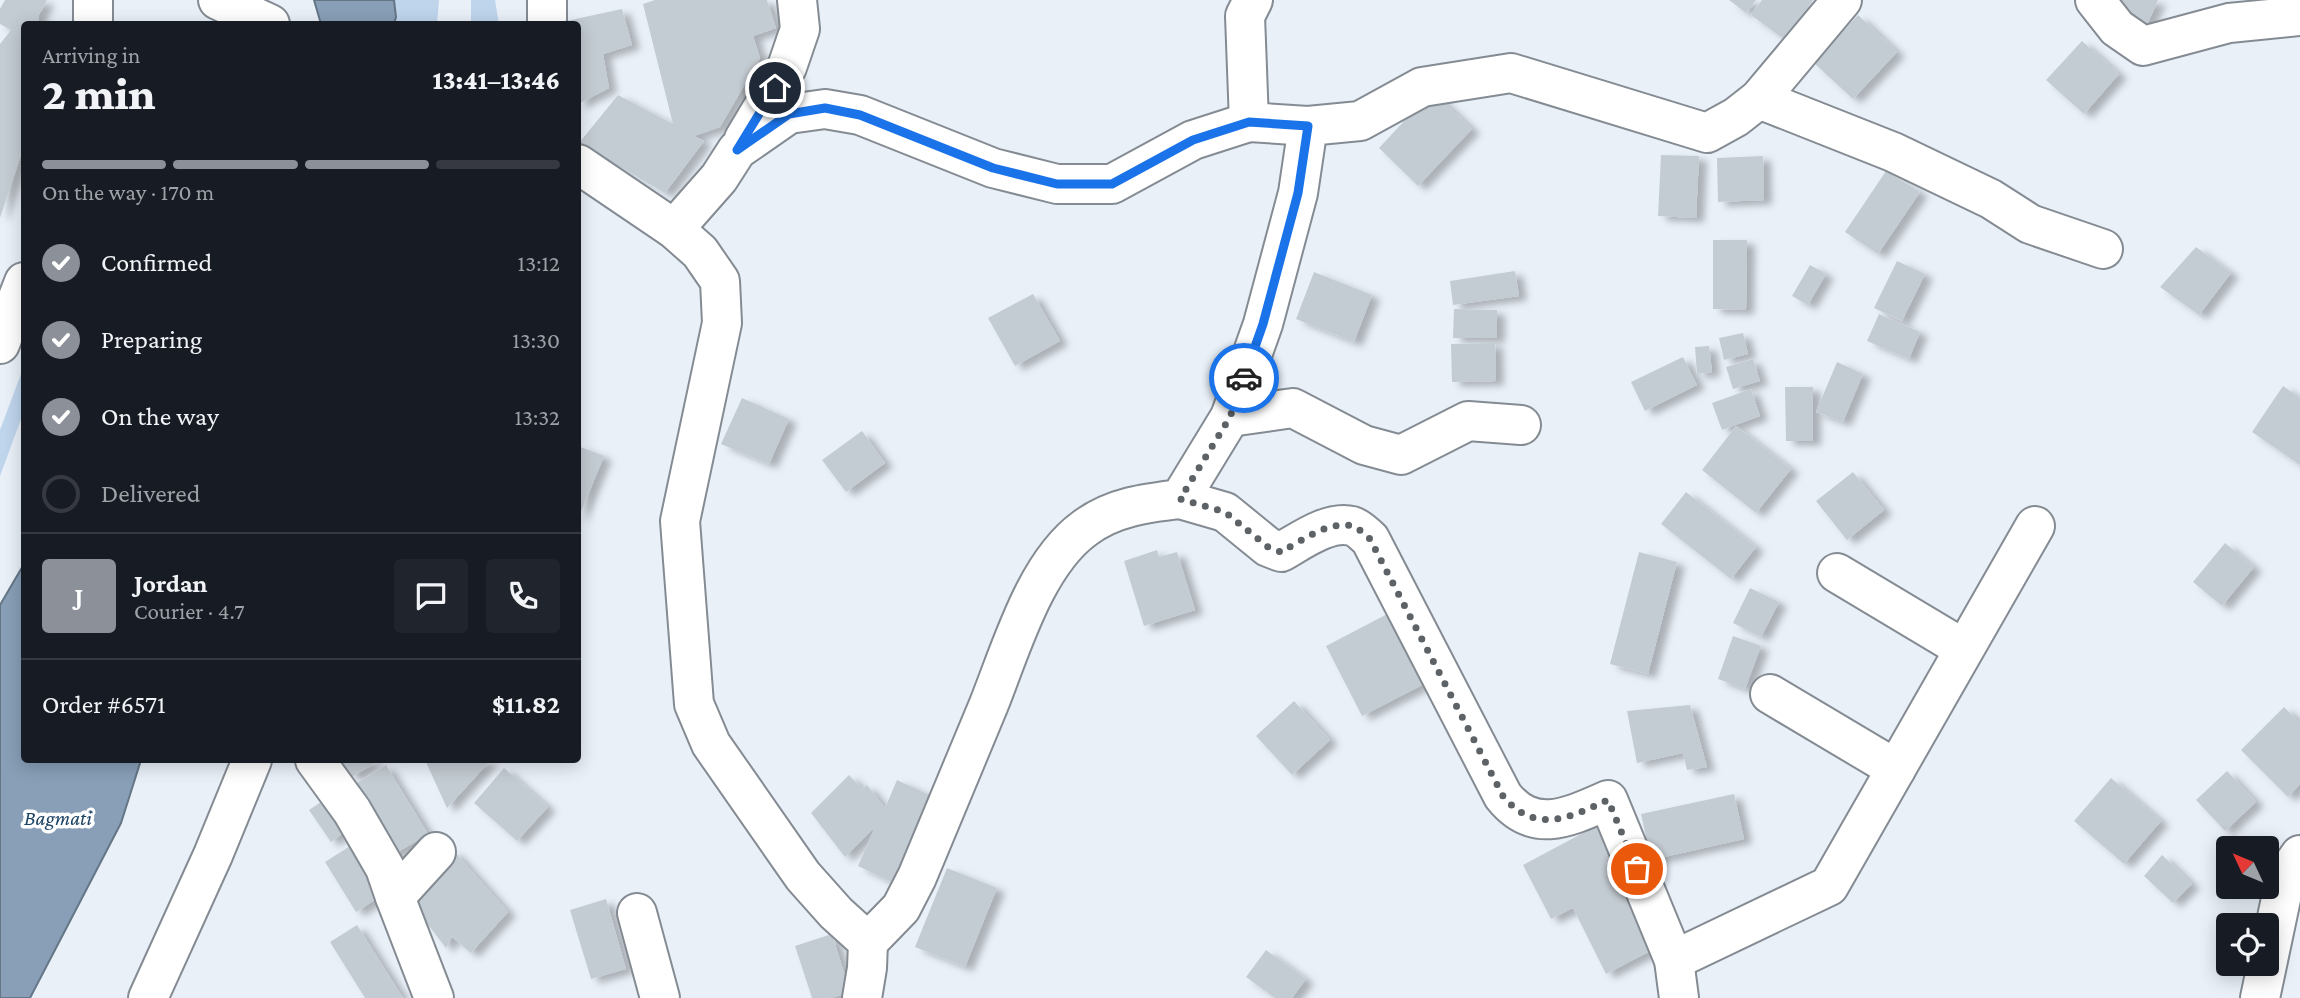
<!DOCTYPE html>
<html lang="en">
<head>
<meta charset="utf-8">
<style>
  :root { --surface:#171b24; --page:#20242c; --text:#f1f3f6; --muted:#9ea1a6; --line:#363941; --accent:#8c9099 }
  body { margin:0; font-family:"Crimson Pro",serif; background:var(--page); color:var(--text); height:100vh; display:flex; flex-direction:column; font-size:26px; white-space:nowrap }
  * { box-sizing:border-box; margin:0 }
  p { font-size:23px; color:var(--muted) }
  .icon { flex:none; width:38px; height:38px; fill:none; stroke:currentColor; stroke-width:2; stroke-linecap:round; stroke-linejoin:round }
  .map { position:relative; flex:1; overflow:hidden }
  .details { position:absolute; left:21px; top:21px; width:560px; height:742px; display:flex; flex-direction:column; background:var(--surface); border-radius:7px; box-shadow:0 4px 18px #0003 }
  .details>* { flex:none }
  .needle { width:46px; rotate:314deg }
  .fabs { position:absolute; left:2216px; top:836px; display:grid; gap:14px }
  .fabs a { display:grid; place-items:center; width:63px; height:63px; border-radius:7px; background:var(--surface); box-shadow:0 4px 18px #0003; font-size:35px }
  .pin { position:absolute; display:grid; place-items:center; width:60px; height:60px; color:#fff; margin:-30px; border:4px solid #fff; border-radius:50%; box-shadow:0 2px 7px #0007 }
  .courier { position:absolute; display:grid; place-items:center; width:70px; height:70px; margin:-35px; border:5px solid #1a73e8; border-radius:50%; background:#fff; color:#222; box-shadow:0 2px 9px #0007 }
  .head em { font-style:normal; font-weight:800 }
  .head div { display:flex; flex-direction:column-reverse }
  .head { display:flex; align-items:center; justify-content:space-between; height:119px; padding:0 21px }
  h1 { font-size:46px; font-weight:800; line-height:52px }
  .bar { display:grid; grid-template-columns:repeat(4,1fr); gap:10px 7px; align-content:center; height:84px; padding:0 21px }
  .bar i { height:9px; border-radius:5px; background:var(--line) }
  .bar .on { background:var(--accent) }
  .bar p { grid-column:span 4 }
  .line { display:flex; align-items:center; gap:18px; padding:0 21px; border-top:2px solid var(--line) }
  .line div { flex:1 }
  .round { display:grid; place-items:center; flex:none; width:74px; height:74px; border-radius:7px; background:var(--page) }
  ol { padding:0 21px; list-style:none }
  li { display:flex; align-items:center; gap:21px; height:77px }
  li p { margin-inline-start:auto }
  li .icon { padding:7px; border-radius:50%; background:var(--accent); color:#fff; stroke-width:4 }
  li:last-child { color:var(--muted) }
  li i { width:38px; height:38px; border:4px solid var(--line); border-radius:50% }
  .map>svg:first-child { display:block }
  .green { fill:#bfd5ec }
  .water { fill:#889fb7; stroke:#657687; stroke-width:2 }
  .building { fill:#c4ccd3; filter:url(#shadow) }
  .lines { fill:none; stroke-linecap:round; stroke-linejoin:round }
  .minor-casing { stroke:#848b92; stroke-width:42 }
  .major-casing { stroke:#848b92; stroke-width:42 }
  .minor { stroke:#fff; stroke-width:38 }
  .major { stroke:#fff; stroke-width:38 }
  .done { stroke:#5d6266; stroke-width:7; stroke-dasharray:0 12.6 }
  .route { stroke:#1a73e8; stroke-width:9 }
  .labels { text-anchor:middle; stroke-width:7; stroke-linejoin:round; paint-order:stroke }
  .water-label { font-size:21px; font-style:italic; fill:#1c4264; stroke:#fff }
</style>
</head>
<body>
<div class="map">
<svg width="2300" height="998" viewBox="0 0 2300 998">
  <defs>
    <filter id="shadow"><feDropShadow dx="8" dy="4.5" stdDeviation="3.5" flood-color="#0004"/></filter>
  </defs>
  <rect width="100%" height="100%" fill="#e9f0f8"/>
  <g class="green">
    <polygon points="394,0 439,0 437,24 394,24 396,17"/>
    <polygon points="471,0 495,0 499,24 471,24"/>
    <polygon points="24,366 24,411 0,476 0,430"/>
  </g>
  <g class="water">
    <polygon points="314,0 394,0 396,17 394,24 321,24"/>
    <polygon points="24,564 24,760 141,760 121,823 30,998 0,998 0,605"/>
  </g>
  <g class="building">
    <polygon points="5,0 47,0 39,15 39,24 24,24 24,146 0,218 0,44 11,30 0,24 0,9"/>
    <polygon points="655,0 767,0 776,28 753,36 760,58 720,127 694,136 704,141 665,193 579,143 618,95 673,124 643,4"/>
    <polygon points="1729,0 1756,0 1746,13"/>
    <polygon points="1762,0 1813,0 1785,40 1751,15"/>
    <polygon points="2116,0 2158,0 2143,34"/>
    <polygon points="622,9 632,45 603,54 609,88 578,104 578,24 557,23"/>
    <polygon points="1858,15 1897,52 1853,99 1814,63"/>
    <polygon points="2082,41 2119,74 2084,114 2046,80"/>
    <polygon points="1432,91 1472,129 1418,186 1379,148"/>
    <polygon points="1661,155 1699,156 1696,218 1658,216"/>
    <polygon points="1763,156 1764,200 1718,202 1717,158"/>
    <polygon points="1886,171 1920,192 1878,254 1845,232"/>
    <polygon points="1713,240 1747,240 1746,310 1713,309"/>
    <polygon points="2196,247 2231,273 2199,315 2160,287"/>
    <polygon points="1897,261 1925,274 1902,321 1874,308"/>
    <polygon points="1810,265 1826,274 1808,305 1792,296"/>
    <polygon points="1515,271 1519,296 1453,305 1450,281"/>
    <polygon points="1314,272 1372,295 1354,342 1296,319"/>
    <polygon points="1033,294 1060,341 1015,366 988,318"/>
    <polygon points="1454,309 1497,310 1497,338 1453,338"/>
    <polygon points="1879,314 1920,332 1909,359 1867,341"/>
    <polygon points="1743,333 1748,354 1724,360 1719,338"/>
    <polygon points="1495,343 1496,381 1452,382 1451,344"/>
    <polygon points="1709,346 1712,372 1697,374 1695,347"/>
    <polygon points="1683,357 1697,385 1645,411 1631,382"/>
    <polygon points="1753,359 1760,381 1733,389 1726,367"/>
    <polygon points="1837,362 1863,374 1843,422 1816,412"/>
    <polygon points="2283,386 2300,398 2300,465 2252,432"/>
    <polygon points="1785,387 1813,387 1813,441 1786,441"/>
    <polygon points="1751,389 1760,416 1722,430 1712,403"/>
    <polygon points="742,398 789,419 769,464 721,444"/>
    <polygon points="1736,426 1791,469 1756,513 1702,470"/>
    <polygon points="862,431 885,463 846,492 822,460"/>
    <polygon points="578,446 604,456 578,519"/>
    <polygon points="1853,472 1884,510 1847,540 1816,501"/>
    <polygon points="1686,492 1756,547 1731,579 1661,524"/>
    <polygon points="2225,543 2254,567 2222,606 2193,582"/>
    <polygon points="1157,550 1159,557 1177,552 1195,610 1144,626 1124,561"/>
    <polygon points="1639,552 1677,562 1648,674 1610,664"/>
    <polygon points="1750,588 1779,602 1761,637 1733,623"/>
    <polygon points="1393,611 1430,681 1362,716 1326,646"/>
    <polygon points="1733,636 1761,646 1745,689 1718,679"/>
    <polygon points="1294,701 1330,740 1292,775 1256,736"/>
    <polygon points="1690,705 1707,767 1687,770 1683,753 1637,763 1627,711"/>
    <polygon points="2284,707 2300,723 2300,784 2288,797 2241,750"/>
    <polygon points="340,760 380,760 352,777"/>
    <polygon points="425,760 491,760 447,808"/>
    <polygon points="386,765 428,834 391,856 350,787"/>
    <polygon points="504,768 548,807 517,841 474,803"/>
    <polygon points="2227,771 2256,802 2225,831 2196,800"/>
    <polygon points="849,775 862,789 867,785 885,808 897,780 939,799 900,886 858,866 875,827 845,857 811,813"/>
    <polygon points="2111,778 2161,821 2124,864 2074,821"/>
    <polygon points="1734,794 1744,839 1651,860 1641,814"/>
    <polygon points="321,802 343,833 331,842 309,810"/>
    <polygon points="1596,826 1658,947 1606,974 1573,908 1551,919 1523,865"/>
    <polygon points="350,846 381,896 356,912 325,862"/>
    <polygon points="453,850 508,912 471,953 452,937 446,948 406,896"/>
    <polygon points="2162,855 2192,884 2173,903 2144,876"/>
    <polygon points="947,868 997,888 965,967 915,947"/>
    <polygon points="606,899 626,969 591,979 570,910"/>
    <polygon points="357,925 403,998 365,998 330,942"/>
    <polygon points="832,934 850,992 831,998 812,998 795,946"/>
    <polygon points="1266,950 1306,979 1292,998 1275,998 1246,977"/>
  </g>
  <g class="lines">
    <g class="minor-casing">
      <g id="minor">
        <polyline points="218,0 270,24"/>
        <polyline points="1253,0 1245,16 1249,122 1308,126"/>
        <polyline points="2095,0 2117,28 2143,46 2229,23 2300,16"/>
        <polyline points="1759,99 1893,152 1991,199 2030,224 2103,249"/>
        <polyline points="744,139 787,67 800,29 797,0"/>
        <polyline points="578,164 674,229 700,252 720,281 722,323 680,521 694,704 711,744 803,876 836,913 868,942 867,968 862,998"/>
        <polyline points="674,229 719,178 737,150 789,114 825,109 860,115 993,168 1057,184 1112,184 1193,140 1249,122"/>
        <polyline points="1230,417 1293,408 1364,445 1401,455 1468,421 1521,425"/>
        <path d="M1180,499l45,13 43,35 13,5c20,-11 48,-32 71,-26 7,2 13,9 18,13l133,257c31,39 66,21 105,4l66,160 5,38"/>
        <polyline points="1837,573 1964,649"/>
        <polyline points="1770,694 1896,769"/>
        <polyline points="315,760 352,811 385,868 395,897"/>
        <polyline points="637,913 660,998"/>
        <path d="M868,942l33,-34 16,-31c24,-58 48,-116 72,-173 22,-55 46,-140 96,-176 28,-21 61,-25 95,-29l50,-82 33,-93 35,-131 10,-67 52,-5 62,-34 89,-14 196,60 29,-16 23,-18 83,-99"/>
        <polyline points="1674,960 1829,886 2035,526"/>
        <polyline points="434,998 395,897 436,852"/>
        <polyline points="2260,998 2286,875 2300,855"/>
      </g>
    </g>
    <g class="major-casing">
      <g id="major">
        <polyline points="93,24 93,0"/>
        <polyline points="547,24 547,0"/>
        <polyline points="0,344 24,282"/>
        <polyline points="148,998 213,855 252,760"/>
      </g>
    </g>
    <use href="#minor" class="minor"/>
    <use href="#major" class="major"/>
  </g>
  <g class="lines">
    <path class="done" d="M1244,378l-14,39 -50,82 45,13 43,35 13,5c20,-11 48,-32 72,-26 6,2 12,9 17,13l133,257c32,39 66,22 105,4l29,69"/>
    <polyline class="route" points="775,88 737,150 789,114 825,108 860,115 993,168 1057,184 1112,184 1193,140 1249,122 1308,126 1298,193 1263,324 1244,378"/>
  </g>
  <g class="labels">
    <g class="water-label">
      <text x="58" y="825">Bagmati</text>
    </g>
  </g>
</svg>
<div class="fabs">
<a><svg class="needle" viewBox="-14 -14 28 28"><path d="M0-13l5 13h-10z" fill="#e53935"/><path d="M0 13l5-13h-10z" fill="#9ea1a6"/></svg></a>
<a><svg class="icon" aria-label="locate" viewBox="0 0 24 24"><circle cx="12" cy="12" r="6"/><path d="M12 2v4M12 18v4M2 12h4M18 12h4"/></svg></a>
</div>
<div class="pin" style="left:1637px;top:869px;background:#ea580c"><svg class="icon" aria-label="bag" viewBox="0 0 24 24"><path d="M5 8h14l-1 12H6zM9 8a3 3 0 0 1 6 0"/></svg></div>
<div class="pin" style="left:775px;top:88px;background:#1f2937"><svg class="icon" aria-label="home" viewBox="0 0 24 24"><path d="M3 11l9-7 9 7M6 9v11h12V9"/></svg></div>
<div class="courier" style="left:1244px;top:378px"><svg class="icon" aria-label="car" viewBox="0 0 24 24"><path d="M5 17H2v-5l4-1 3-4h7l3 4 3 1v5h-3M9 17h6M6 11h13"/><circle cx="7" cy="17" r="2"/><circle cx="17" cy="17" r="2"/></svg></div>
<section class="details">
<div class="head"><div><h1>2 min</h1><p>Arriving in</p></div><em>13:41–13:46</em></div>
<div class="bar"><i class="on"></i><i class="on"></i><i class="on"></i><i></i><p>On the way · 170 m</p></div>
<ol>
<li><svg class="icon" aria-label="check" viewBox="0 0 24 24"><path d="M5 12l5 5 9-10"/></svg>Confirmed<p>13:12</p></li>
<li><svg class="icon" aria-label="check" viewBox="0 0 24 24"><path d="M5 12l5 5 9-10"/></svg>Preparing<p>13:30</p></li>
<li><svg class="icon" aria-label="check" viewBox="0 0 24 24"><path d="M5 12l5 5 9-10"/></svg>On the way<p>13:32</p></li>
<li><i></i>Delivered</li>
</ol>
<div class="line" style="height:126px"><b class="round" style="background:var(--accent);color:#fff">J</b><div><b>Jordan</b><p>Courier · 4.7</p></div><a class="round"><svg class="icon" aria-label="chat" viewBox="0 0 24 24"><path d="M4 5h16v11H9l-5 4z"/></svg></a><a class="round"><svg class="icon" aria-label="phone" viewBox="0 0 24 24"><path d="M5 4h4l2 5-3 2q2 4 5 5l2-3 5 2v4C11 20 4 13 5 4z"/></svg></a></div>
<div class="line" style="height:91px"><div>Order #6571</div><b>$11.82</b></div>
</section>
</div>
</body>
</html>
